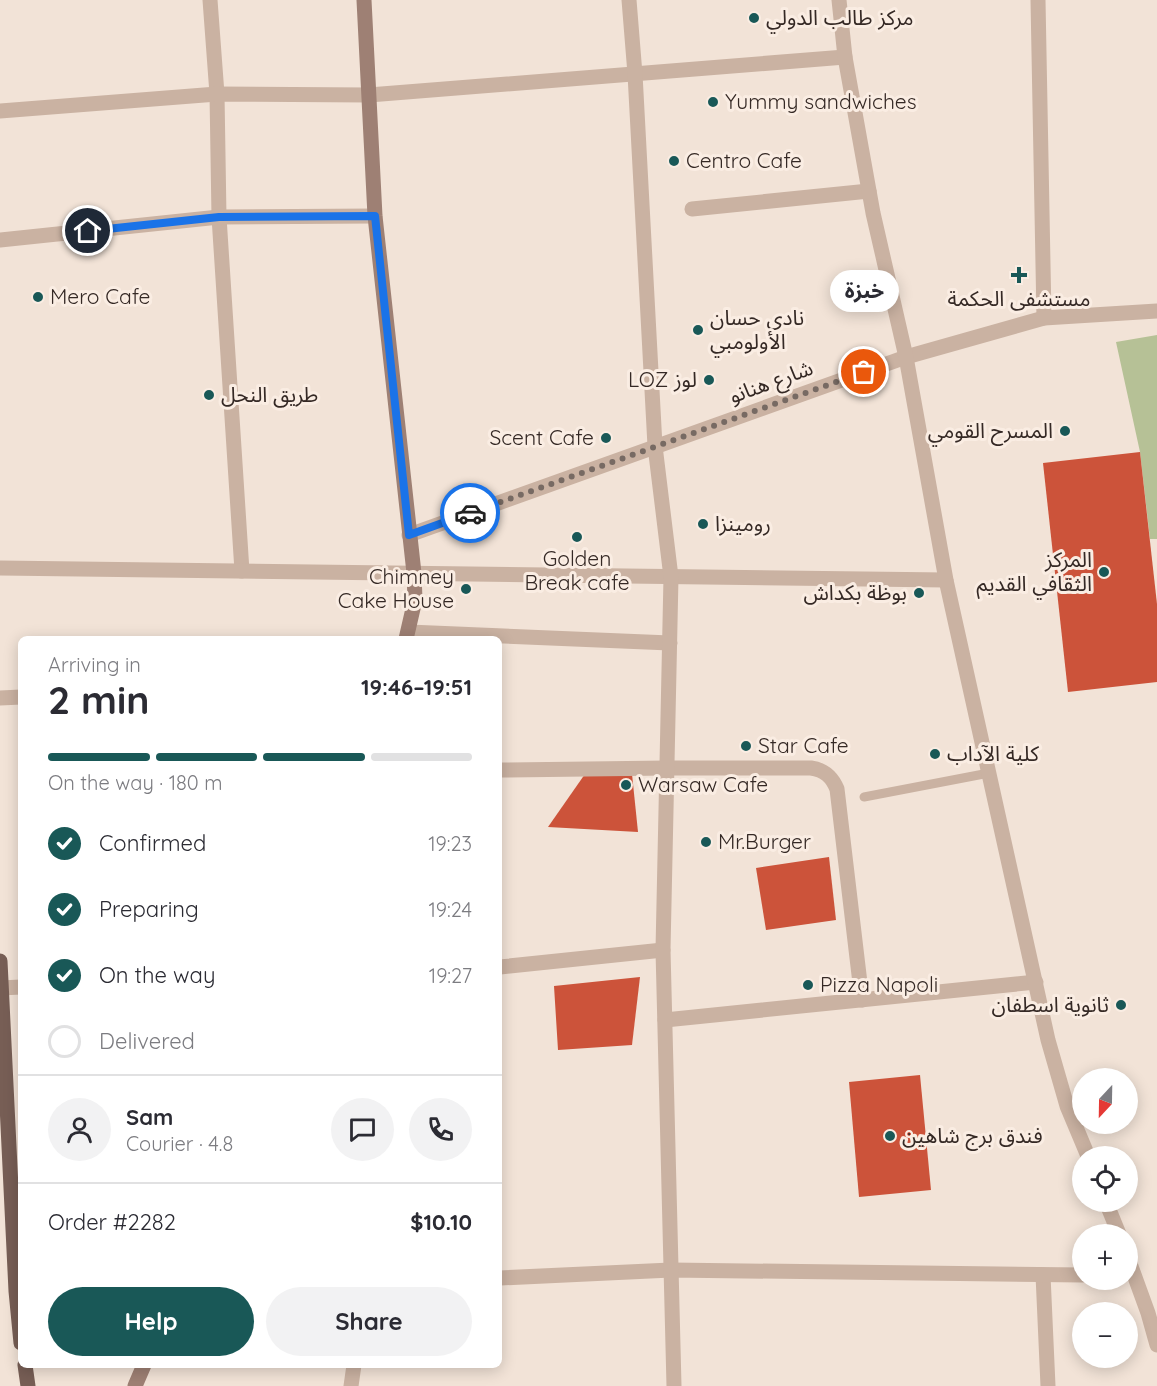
<!DOCTYPE html>
<html lang="en">
<head>
<meta charset="utf-8">
<style>
  :root { --surface:#fff; --page:#f2f2f3; --text:#2b2b33; --muted:#7c7c81; --line:#e1e1e2; --accent:#195857 }
  body { margin:0; font-family:Quicksand,"Noto Sans Arabic",sans-serif; background:var(--page); color:var(--text); height:100vh; display:flex; flex-direction:column; font-size:22px; white-space:nowrap }
  * { box-sizing:border-box; margin:0 }
  p { font-size:20px; color:var(--muted) }
  .icon { flex:none; width:33px; height:33px; fill:none; stroke:currentColor; stroke-width:2; stroke-linecap:round; stroke-linejoin:round }
  .map { position:relative; flex:1; overflow:hidden }
  .details { position:absolute; left:18px; top:636px; width:484px; height:732px; display:flex; flex-direction:column; background:var(--surface); border-radius:9px; box-shadow:0 3px 15px #0003 }
  .details>* { flex:none }
  .needle { width:39px; rotate:202deg }
  .controls { position:absolute; left:1072px; top:1068px; display:grid; gap:12px }
  .controls a { display:grid; place-items:center; width:66px; height:66px; border-radius:50%; background:var(--surface); box-shadow:0 3px 15px #0003; font-size:30px }
  .pin { position:absolute; display:grid; place-items:center; width:51px; height:51px; color:#fff; margin:-26px; border:3px solid #fff; border-radius:50%; box-shadow:0 2px 6px #0007 }
  .courier { position:absolute; display:grid; place-items:center; width:60px; height:60px; margin:-30px; border:4px solid #1a73e8; border-radius:50%; background:#fff; color:#222; box-shadow:0 2px 8px #0007 }
  .bubble { position:absolute; height:42px; border-radius:21px; background:var(--surface); box-shadow:0 3px 15px #0003; font-size:20px; font-weight:800; line-height:42px; text-align:center }
  .headline em { font-style:normal; font-weight:800 }
  .headline div { display:flex; flex-direction:column-reverse }
  .headline { display:flex; align-items:center; justify-content:space-between; height:102px; padding:0 30px }
  h1 { font-size:39px; font-weight:800; line-height:45px }
  .bar { display:grid; grid-template-columns:repeat(4,1fr); gap:9px 6px; align-content:center; height:72px; padding:0 30px }
  .bar i { height:8px; border-radius:4px; background:var(--line) }
  .bar .active { background:var(--accent) }
  .bar p { grid-column:span 4 }
  .line { display:flex; align-items:center; gap:15px; padding:0 30px; border-top:2px solid var(--line) }
  .line div { flex:1 }
  .round { display:grid; place-items:center; flex:none; width:63px; height:63px; border-radius:32px; background:var(--page) }
  ol { padding:0 30px; list-style:none }
  li { display:flex; align-items:center; gap:18px; height:66px }
  li p { margin-inline-start:auto }
  li .icon { padding:6px; border-radius:50%; background:var(--accent); color:#fff; stroke-width:4 }
  li:last-child { color:var(--muted) }
  li i { width:33px; height:33px; border:3px solid var(--line); border-radius:50% }
  .cta { display:flex; gap:12px; margin-top:auto; padding:12px 30px }
  .cta a { flex:1; height:69px; border-radius:36px; background:var(--accent); color:#fff; font-size:24px; font-weight:800; line-height:69px; text-align:center }
  .cta a+a { background:var(--page); color:var(--text) }
  .map>svg:first-child { display:block }
  .green { fill:#b6c196 }
  .building { fill:#cc533a }
  .lines { fill:none; stroke-linecap:round; stroke-linejoin:round }
  .service { stroke:#cab2a2; stroke-width:9 }
  .minor { stroke:#cab2a2; stroke-width:15 }
  .tertiary { stroke:#cab2a2; stroke-width:15 }
  .secondary { stroke:#9e8074; stroke-width:15 }
  .primary { stroke:#775e55; stroke-width:15 }
  .done { stroke:#776a63; stroke-width:6; stroke-dasharray:0 10.8 }
  .route { stroke:#1a73e8; stroke-width:8 }
  .poi-dot { fill:#195857; stroke:#faede3; stroke-width:2 }
  .labels { text-anchor:middle; stroke-width:6; stroke-linejoin:round; paint-order:stroke }
  .poi-label { font-size:21px; fill:#352925; stroke:#faede3; text-anchor:start }
  .street-label { font-size:21px; fill:#352925; stroke:#faede3 }
</style>
</head>
<body>
<div class="map">
<svg width="1157" height="1386" viewBox="0 0 1157 1386">
  <rect width="100%" height="100%" fill="#f2e3d7"/>
  <polygon class="green" points="1157,335 1157,539 1150,539 1140,452 1116,342"/>
  <g class="building">
    <polygon points="1140,452 1157,604 1157,682 1068,692 1043,463"/>
    <polygon points="585,774 632,774 638,832 548,827"/>
    <polygon points="829,857 836,920 766,930 756,868"/>
    <polygon points="640,977 632,1045 558,1050 554,986"/>
    <polygon points="920,1075 931,1190 859,1197 849,1082"/>
  </g>
  <g class="lines">
    <polyline class="service" points="864,797 989,773"/>
    <g class="minor">
      <polyline points="210,0 217,94 219,217 242,571"/>
      <polyline points="1038,0 1044,318"/>
      <polyline points="0,111 217,94 369,95 845,57"/>
      <polyline points="692,209 869,191"/>
      <polyline points="0,240 219,217 375,216"/>
      <polyline points="409,535 906,357 1044,318 1157,311"/>
      <polyline points="0,568 946,580"/>
      <polyline points="409,632 670,643"/>
      <polyline points="0,698 21,697"/>
      <path d="M500,770l167,-2h144c14,2 21,9 26,21l25,211"/>
      <polyline points="500,967 663,950"/>
      <polyline points="0,988 21,987"/>
      <polyline points="665,1020 1036,982"/>
      <polyline points="1043,1275 1048,1386"/>
      <polyline points="500,1278 671,1270 1083,1275"/>
      <polyline points="351,1386 354,1365"/>
    </g>
    <g class="tertiary">
      <polyline points="629,0 635,74 655,446 671,577 663,950 674,1386"/>
      <polyline points="839,0 845,57 873,213 906,357 946,580 1048,1040 1067,1106 1088,1156"/>
      <polyline points="1106,1202 1119,1234"/>
      <polyline points="1128,1258 1148,1313 1157,1345"/>
    </g>
    <g class="secondary">
      <polyline points="364,0 375,216 414,573 415,600 406,639"/>
      <polyline points="135,1386 144,1365"/>
    </g>
    <g class="primary">
      <polyline points="0,961 16,1291 21,1343"/>
      <polyline points="25,1365 28,1386"/>
    </g>
  </g>
  <g class="lines">
    <polyline class="done" points="470,513 864,372"/>
    <polyline class="route" points="88,231 219,217 375,216 409,535 470,513"/>
  </g>
  <g class="poi-dot">
    <circle cx="754" cy="18" r="6"/>
    <circle cx="713" cy="102" r="6"/>
    <circle cx="674" cy="161" r="6"/>
    <path d="M1016 266h6v6h6v6h-6v6h-6v-6h-6v-6h6z"/>
    <circle cx="38" cy="297" r="6"/>
    <circle cx="698" cy="330" r="6"/>
    <circle cx="709" cy="380" r="6"/>
    <circle cx="209" cy="395" r="6"/>
    <circle cx="1065" cy="431" r="6"/>
    <circle cx="606" cy="438" r="6"/>
    <circle cx="703" cy="524" r="6"/>
    <circle cx="577" cy="537" r="6"/>
    <circle cx="1104" cy="572" r="6"/>
    <circle cx="466" cy="589" r="6"/>
    <circle cx="919" cy="593" r="6"/>
    <circle cx="746" cy="746" r="6"/>
    <circle cx="935" cy="754" r="6"/>
    <circle cx="626" cy="785" r="6"/>
    <circle cx="706" cy="842" r="6"/>
    <circle cx="808" cy="985" r="6"/>
    <circle cx="1121" cy="1005" r="6"/>
    <circle cx="890" cy="1136" r="6"/>
  </g>
  <g class="labels">
    <g class="poi-label">
      <text x="766" y="25">مركز طالب الدولي</text>
      <text x="725" y="109">Yummy sandwiches</text>
      <text x="686" y="168">Centro Cafe</text>
      <text x="50" y="304">Mero Cafe</text>
      <text x="1019" y="306" text-anchor="middle">مستشفى الحكمة</text>
      <text x="710" y="325">نادي حسان<tspan x="710" dy="24">الأولومبي</tspan></text>
      <text x="697" y="387" text-anchor="end">LOZ لوز</text>
      <text x="221" y="402">طريق النحل</text>
      <text x="1053" y="438" text-anchor="end">المسرح القومي</text>
      <text x="594" y="445" text-anchor="end">Scent Cafe</text>
      <text x="715" y="531">رومينزا</text>
      <text x="577" y="566" text-anchor="middle">Golden<tspan x="577" dy="24">Break cafe</tspan></text>
      <text x="1092" y="567" text-anchor="end">المركز<tspan x="1092" dy="24">الثقافي القديم</tspan></text>
      <text x="454" y="584" text-anchor="end">Chimney<tspan x="454" dy="24">Cake House</tspan></text>
      <text x="907" y="600" text-anchor="end">بوظة بكداش</text>
      <text x="758" y="753">Star Cafe</text>
      <text x="947" y="761">كلية الآداب</text>
      <text x="638" y="792">Warsaw Cafe</text>
      <text x="718" y="849">Mr.Burger</text>
      <text x="820" y="992">Pizza Napoli</text>
      <text x="1109" y="1012" text-anchor="end">ثانوية اسطفان</text>
      <text x="902" y="1143">فندق برج شاهين</text>
    </g>
    <g class="street-label">
      <text transform="translate(771 382) rotate(-20)" y="7">شارع هنانو</text>
    </g>
  </g>
</svg>
<div class="controls">
<a><svg class="needle" viewBox="-14 -14 28 28"><path d="M0-13l5 13h-10z" fill="#e53935"/><path d="M0 13l5-13h-10z" fill="#7c7c81"/></svg></a>
<a><svg class="icon" aria-label="locate" viewBox="0 0 24 24"><circle cx="12" cy="12" r="6"/><path d="M12 2v4M12 18v4M2 12h4M18 12h4"/></svg></a>
<a>+</a>
<a>−</a>
</div>
<div class="pin" style="left:864px;top:372px;background:#ea580c"><svg class="icon" aria-label="bag" viewBox="0 0 24 24"><path d="M5 8h14l-1 12H6zM9 8a3 3 0 0 1 6 0"/></svg></div>
<div class="pin" style="left:88px;top:231px;background:#1f2937"><svg class="icon" aria-label="home" viewBox="0 0 24 24"><path d="M3 11l9-7 9 7M6 9v11h12V9"/></svg></div>
<div class="courier" style="left:470px;top:513px"><svg class="icon" aria-label="car" viewBox="0 0 24 24"><path d="M5 17H2v-5l4-1 3-4h7l3 4 3 1v5h-3M9 17h6M6 11h13"/><circle cx="7" cy="17" r="2"/><circle cx="17" cy="17" r="2"/></svg></div>
<div class="bubble" style="left:830px;top:270px;width:69px">خبزة</div>
<section class="details">
<div class="headline"><div><h1>2 min</h1><p>Arriving in</p></div><em>19:46–19:51</em></div>
<div class="bar"><i class="active"></i><i class="active"></i><i class="active"></i><i></i><p>On the way · 180 m</p></div>
<ol>
<li><svg class="icon" aria-label="check" viewBox="0 0 24 24"><path d="M5 12l5 5 9-10"/></svg>Confirmed<p>19:23</p></li>
<li><svg class="icon" aria-label="check" viewBox="0 0 24 24"><path d="M5 12l5 5 9-10"/></svg>Preparing<p>19:24</p></li>
<li><svg class="icon" aria-label="check" viewBox="0 0 24 24"><path d="M5 12l5 5 9-10"/></svg>On the way<p>19:27</p></li>
<li><i></i>Delivered</li>
</ol>
<div class="line" style="height:108px"><a class="round"><svg class="icon" aria-label="person" viewBox="0 0 24 24"><circle cx="12" cy="8" r="4"/><path d="M4 21q1-7 8-7t8 7"/></svg></a><div><b>Sam</b><p>Courier · 4.8</p></div><a class="round"><svg class="icon" aria-label="chat" viewBox="0 0 24 24"><path d="M4 5h16v11H9l-5 4z"/></svg></a><a class="round"><svg class="icon" aria-label="phone" viewBox="0 0 24 24"><path d="M5 4h4l2 5-3 2q2 4 5 5l2-3 5 2v4C11 20 4 13 5 4z"/></svg></a></div>
<div class="line" style="height:78px"><div>Order #2282</div><b>$10.10</b></div>
<div class="cta"><a>Help</a><a>Share</a></div>
</section>
</div>
</body>
</html>
